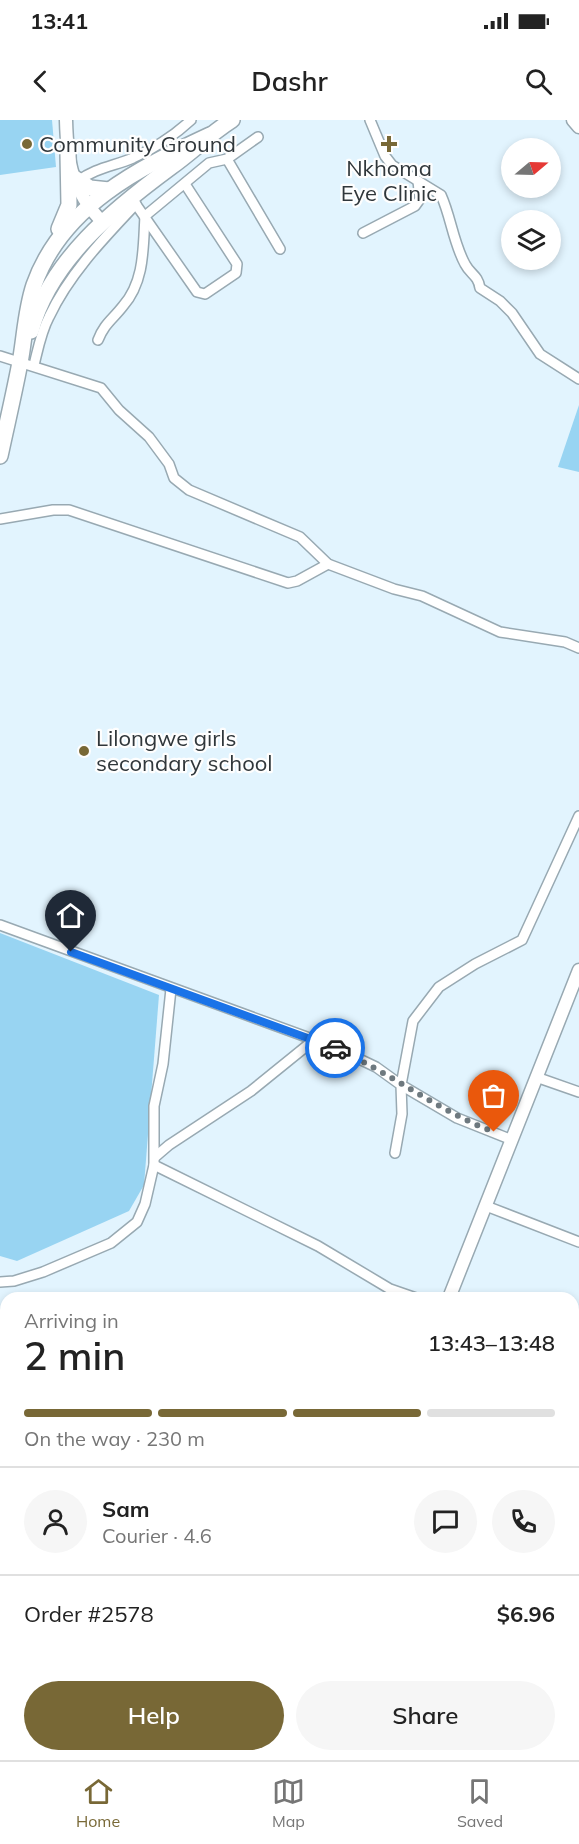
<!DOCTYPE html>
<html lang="en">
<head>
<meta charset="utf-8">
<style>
  :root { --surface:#fff; --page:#f6f6f6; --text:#222; --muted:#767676; --line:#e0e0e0; --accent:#786836 }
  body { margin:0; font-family:Mulish,sans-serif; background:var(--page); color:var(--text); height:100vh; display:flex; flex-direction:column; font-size:22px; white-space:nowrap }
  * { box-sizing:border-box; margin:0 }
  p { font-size:20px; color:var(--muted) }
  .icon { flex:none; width:33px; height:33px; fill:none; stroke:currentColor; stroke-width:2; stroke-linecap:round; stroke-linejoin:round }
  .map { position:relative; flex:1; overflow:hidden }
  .side { position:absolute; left:0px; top:1172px; width:579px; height:470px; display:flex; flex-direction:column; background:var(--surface); border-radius:18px 18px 0 0; box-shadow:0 3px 9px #0003 }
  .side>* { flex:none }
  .needle { width:39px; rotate:71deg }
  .buttons { position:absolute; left:501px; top:18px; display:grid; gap:12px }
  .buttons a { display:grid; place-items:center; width:60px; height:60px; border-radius:50%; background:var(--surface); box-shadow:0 3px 9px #0003; font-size:30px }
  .pin { position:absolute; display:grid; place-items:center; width:51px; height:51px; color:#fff; margin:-62px -26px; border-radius:50% 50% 50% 0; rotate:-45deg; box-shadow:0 0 6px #0007 }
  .pin .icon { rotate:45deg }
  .courier { position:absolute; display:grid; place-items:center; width:60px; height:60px; margin:-30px; border:4px solid #1a73e8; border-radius:50%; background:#fff; color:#222; box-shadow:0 2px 8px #0007 }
  .head em { font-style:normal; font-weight:600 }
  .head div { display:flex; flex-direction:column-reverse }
  .head { display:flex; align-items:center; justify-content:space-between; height:102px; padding:0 24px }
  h1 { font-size:39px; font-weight:600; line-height:45px }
  .bar { display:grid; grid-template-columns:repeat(4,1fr); gap:9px 6px; align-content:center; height:72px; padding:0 24px }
  .bar i { height:8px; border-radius:4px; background:var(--line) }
  .bar .on { background:var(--accent) }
  .bar p { grid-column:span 4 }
  .line { display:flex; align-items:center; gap:15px; padding:0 24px; border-top:2px solid var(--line) }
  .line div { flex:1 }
  .round { display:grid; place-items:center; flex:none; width:63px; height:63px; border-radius:32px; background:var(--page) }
  .action { display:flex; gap:12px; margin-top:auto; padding:12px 24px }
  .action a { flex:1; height:69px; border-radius:36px; background:var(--accent); color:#fff; font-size:24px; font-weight:600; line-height:69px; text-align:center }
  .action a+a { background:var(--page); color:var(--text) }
  .status { display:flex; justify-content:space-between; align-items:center; height:42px; padding:0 30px; background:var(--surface); direction:ltr }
  .status svg { height:16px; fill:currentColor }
  header { display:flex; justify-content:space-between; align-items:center; height:78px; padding:0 24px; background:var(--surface); font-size:27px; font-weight:600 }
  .dock { display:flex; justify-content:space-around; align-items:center; height:84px; border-top:2px solid var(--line); background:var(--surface); font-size:16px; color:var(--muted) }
  .dock a { display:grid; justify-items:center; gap:3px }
  .dock .on { color:var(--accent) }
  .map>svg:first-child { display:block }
  .green { fill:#98d4f2 }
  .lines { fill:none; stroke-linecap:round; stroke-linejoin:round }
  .minor-casing { stroke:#98a9b2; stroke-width:12 }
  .tertiary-casing { stroke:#98a9b2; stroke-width:15 }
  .trunk-casing { stroke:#98a9b2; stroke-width:18 }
  .minor { stroke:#fff; stroke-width:9 }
  .tertiary { stroke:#fff; stroke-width:12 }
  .trunk { stroke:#fff; stroke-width:15 }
  .done { stroke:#6e797f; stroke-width:6; stroke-dasharray:0 10.8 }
  .route { stroke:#1a73e8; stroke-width:8 }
  .poi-dot { fill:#786836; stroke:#fefefe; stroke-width:2 }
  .labels { text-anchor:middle; stroke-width:4.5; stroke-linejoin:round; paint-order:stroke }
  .poi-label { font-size:22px; fill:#30373b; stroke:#fefefe; text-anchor:start }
</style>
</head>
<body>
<div class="status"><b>13:41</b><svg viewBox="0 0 49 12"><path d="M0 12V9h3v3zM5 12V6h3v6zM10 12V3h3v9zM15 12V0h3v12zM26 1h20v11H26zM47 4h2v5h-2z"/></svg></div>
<header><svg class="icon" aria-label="back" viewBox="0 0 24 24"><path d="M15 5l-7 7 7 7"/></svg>Dashr<svg class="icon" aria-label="search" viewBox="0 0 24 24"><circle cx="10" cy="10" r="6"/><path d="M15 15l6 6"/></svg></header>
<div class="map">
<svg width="579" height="1640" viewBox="0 0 579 1640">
  <rect width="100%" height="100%" fill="#e2f4fe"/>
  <g class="green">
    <polygon points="0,0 52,0 56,47 0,55"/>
    <polygon points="579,285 579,352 558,347"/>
    <polygon points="0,813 159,875 144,1065 129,1091 17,1141 0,1136"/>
  </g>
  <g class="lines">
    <g class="minor-casing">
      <g id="minor">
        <path d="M370,0l15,36 7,9 49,30c10,22 12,47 24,69 5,10 13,11 15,24l20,13 12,12 28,41 39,25"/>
        <polyline points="227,39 280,129"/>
        <path d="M78,61c17,-13 36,-15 55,-23 22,-10 41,-22 58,-38"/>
        <polyline points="130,76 197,172 205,174 236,153 237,144 185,64"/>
        <polyline points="363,113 415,86 420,79 418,61"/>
        <path d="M98,220c6,-16 15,-21 25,-34 22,-25 20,-59 22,-90l64,-53 18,-4 31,-22"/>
        <polyline points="0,236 101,268 119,290 149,317 169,344 174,358 189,370 300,417 328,444 394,469 422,476 500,512 565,522 579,528"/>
        <path d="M34,245c4,-16 7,-33 15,-48 20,-43 55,-79 87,-113"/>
        <polyline points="0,399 53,390 69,390 288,463 297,461 328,444"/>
        <polyline points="0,805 334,927 376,947 401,965 402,994 395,1033"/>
        <polyline points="536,957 579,972"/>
        <polyline points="512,1020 457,998 401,965 413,901 439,867 475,844 522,820 579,696"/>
        <polyline points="155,1037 169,1025 251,971 314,920"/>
        <polyline points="154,1045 318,1126 390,1169 416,1178"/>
        <polyline points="486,1086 579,1122"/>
        <polyline points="0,1162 14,1161 43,1152 111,1123 137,1102 145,1084 154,1045 154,986 163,944 171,869"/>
        <polyline points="573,1211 579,1213"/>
        <polyline points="0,1328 6,1330"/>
        <polyline points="573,1390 579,1405"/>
        <polyline points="0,1424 6,1426"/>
        <polyline points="573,1530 579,1527"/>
        <polyline points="0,1548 6,1528"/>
        <polyline points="573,1594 579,1595"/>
        <polyline points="0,1628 6,1629"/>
        <polyline points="25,1635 41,1640"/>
        <polyline points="353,1635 355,1640"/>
        <polyline points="327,1640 338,1635"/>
      </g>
    </g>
    <g class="tertiary-casing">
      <g id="tertiary">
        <path d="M66,0c1,43 6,70 36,102"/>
        <polyline points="573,0 579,7"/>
        <polyline points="449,1178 579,850"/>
        <polyline points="573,1421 579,1418"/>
        <polyline points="0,1527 6,1528"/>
      </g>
    </g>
    <g class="trunk-casing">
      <g id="trunk">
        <polyline points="73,57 90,68 109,70"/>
        <polyline points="59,109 69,85 68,34"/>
        <path d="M31,211c19,-71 83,-122 140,-164 21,-15 39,-33 61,-47"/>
        <path d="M0,336c7,-33 15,-66 21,-99 4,-24 5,-48 13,-72 28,-79 105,-117 176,-150"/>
      </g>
    </g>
    <use href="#minor" class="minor"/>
    <use href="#tertiary" class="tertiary"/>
    <use href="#trunk" class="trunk"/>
  </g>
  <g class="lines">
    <path class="done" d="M335,928c56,25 101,62 159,84"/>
    <polyline class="route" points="71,832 335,928"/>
  </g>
  <g class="poi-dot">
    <circle cx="27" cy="24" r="6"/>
    <path d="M386 15h6v6h6v6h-6v6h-6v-6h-6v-6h6z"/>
    <circle cx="84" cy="631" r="6"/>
  </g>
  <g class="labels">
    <g class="poi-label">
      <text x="39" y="32">Community Ground</text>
      <text x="389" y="56" text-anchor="middle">Nkhoma<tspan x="389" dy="25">Eye Clinic</tspan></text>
      <text x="96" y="626">Lilongwe girls<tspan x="96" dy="25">secondary school</tspan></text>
    </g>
  </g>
</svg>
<div class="buttons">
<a><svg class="needle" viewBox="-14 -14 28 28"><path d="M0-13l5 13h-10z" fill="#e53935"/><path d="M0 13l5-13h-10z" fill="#767676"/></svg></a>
<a><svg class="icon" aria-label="layers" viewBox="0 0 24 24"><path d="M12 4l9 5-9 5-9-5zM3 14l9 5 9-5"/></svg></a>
</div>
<div class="pin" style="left:494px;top:1012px;background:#ea580c"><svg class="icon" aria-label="bag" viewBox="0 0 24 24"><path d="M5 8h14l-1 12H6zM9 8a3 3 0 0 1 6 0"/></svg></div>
<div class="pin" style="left:71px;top:832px;background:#1f2937"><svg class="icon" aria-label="home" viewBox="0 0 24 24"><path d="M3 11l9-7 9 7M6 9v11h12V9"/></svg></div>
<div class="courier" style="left:335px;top:928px"><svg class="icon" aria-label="car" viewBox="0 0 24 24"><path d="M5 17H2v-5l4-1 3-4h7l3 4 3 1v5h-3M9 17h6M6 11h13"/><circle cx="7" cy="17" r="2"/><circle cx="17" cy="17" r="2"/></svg></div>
<section class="side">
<div class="head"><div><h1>2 min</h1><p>Arriving in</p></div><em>13:43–13:48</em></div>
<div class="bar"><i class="on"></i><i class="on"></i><i class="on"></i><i></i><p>On the way · 230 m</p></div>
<div class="line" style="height:108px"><a class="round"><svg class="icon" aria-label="person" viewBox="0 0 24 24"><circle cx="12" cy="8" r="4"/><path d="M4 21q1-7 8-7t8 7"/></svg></a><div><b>Sam</b><p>Courier · 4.6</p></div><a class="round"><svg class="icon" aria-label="chat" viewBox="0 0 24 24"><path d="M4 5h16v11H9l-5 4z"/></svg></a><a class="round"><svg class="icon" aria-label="phone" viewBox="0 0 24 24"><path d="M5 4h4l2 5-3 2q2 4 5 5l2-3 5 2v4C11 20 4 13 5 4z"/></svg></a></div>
<div class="line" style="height:78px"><div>Order #2578</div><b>$6.96</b></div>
<div class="action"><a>Help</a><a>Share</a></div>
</section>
</div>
<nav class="dock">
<a class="on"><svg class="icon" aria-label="home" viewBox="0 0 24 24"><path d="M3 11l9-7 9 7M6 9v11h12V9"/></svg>Home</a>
<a><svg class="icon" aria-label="map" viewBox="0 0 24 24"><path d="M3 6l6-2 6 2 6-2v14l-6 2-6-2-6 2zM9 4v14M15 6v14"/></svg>Map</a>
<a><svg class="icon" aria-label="saved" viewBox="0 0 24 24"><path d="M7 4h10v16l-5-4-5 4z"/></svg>Saved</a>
</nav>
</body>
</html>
